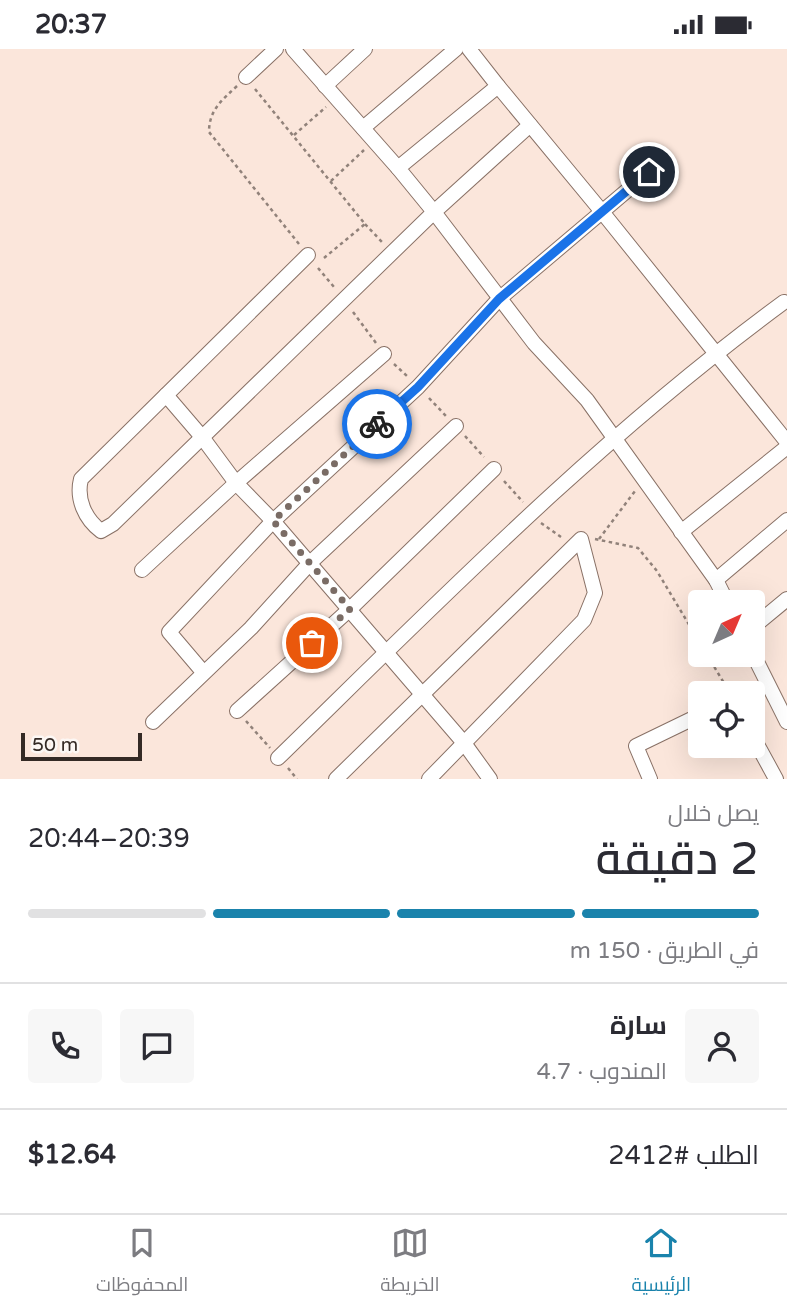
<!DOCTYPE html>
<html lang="ar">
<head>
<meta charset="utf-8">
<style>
  :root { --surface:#fff; --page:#f7f7f7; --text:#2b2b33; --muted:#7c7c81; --line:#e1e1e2; --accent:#1a83ac }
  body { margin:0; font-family:"Varela Round",Cairo,sans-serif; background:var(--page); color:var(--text); direction:rtl; height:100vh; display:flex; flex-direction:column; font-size:26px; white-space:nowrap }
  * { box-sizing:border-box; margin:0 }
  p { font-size:23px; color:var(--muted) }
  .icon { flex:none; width:38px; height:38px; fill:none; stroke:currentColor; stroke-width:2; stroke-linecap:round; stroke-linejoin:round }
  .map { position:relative; height:730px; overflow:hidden; direction:ltr }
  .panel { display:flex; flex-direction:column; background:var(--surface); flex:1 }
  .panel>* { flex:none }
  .needle { width:46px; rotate:44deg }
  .tools { position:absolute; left:688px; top:541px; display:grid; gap:14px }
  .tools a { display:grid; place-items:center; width:77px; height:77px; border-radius:7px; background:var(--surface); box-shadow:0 7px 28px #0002; font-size:35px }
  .scale { position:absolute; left:21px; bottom:18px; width:121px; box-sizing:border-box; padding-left:7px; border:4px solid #342a25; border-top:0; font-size:19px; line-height:24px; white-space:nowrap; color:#342a25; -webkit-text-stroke:5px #fcf7f4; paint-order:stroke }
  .pin { position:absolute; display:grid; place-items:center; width:60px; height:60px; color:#fff; margin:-30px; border:4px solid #fff; border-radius:50%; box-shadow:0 2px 7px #0007 }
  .courier { position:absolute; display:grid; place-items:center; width:70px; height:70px; margin:-35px; border:5px solid #1a73e8; border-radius:50%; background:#fff; color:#222; box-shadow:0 2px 9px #0007 }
  .overview em { font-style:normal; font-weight:600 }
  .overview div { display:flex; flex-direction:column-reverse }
  .overview { display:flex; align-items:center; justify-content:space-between; height:119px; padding:0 28px }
  h1 { font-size:46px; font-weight:600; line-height:52px }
  .bar { display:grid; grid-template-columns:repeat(4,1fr); gap:10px 7px; align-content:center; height:84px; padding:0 28px }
  .bar i { height:9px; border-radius:5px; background:var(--line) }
  .bar .active { background:var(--accent) }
  .bar p { grid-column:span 4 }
  .line { display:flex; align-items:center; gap:18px; padding:0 28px; border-top:2px solid var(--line) }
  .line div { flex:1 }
  .round { display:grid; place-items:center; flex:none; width:74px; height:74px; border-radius:7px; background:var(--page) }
  .status { display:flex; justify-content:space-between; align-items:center; height:49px; padding:0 35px; background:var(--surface); direction:ltr }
  .status svg { height:19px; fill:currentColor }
  .tab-bar { display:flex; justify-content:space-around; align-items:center; height:98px; border-top:2px solid var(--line); background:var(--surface); font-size:19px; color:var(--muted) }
  .tab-bar a { display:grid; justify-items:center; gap:4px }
  .tab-bar .active { color:var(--accent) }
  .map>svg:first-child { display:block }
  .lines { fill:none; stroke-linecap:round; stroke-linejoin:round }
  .street-casing { stroke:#897166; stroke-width:16 }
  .path { stroke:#91827a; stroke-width:2.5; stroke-dasharray:3.5 3.5; stroke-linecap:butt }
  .street { stroke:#fff; stroke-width:14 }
  .done { stroke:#7a6c65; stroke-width:7; stroke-dasharray:0 12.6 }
  .route { stroke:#1a73e8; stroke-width:9 }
</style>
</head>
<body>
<div class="status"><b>20:37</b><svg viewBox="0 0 49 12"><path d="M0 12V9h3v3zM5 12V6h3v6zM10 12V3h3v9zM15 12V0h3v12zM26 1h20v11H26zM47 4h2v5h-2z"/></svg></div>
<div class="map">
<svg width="787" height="730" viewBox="0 0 787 730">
  <rect width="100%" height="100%" fill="#fbe6db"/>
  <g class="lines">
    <g class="street-casing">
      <g id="street">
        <polyline points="293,0 398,119"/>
        <polyline points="246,28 276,0"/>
        <polyline points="325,37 365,0"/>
        <polyline points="498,37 603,164 787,393"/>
        <polyline points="530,76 434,163 534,294 587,351 716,531 727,553"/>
        <polyline points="363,79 456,0"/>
        <path d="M308,206l-227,224c-5,20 4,40 20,52l12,-7 321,-312 -36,-44 100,-82 -29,-37"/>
        <polyline points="166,346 202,388 236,434 273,472 464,694 490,730"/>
        <polyline points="681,483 787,398"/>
        <polyline points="142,521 236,434 384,305"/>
        <polyline points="716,531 787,471"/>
        <polyline points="752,579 787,550"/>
        <polyline points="752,603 787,673"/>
        <polyline points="203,623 169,583 273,472 418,338 499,250 649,123"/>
        <polyline points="237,662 350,560 494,420"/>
        <polyline points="153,673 251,579 310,514 456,377"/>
        <polyline points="752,686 776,730"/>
        <path d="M278,709c163,-159 322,-321 506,-456"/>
        <polyline points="336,730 581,490 595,544 584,571 429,730"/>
        <polyline points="650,730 636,697 700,666"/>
      </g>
    </g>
    <g class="path">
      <path d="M237,37c-15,14 -28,24 -28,46l90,112"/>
      <polyline points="255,40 365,175 324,209"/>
      <polyline points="294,86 326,58"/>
      <polyline points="331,132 364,101"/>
      <polyline points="365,175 382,193"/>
      <polyline points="318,219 334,238"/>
      <polyline points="353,263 376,294"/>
      <polyline points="394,315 407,327"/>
      <polyline points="429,349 446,367"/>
      <polyline points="465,387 484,408"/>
      <polyline points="504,432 523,453"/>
      <polyline points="541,474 561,488"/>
      <polyline points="595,490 638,499 657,522 700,594"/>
      <polyline points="599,490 635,442"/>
      <polyline points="707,606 730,644"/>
      <polyline points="246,672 270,699"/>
      <polyline points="288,719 297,730"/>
    </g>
    <use href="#street" class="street"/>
  </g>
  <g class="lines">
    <polyline class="done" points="312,594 350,560 273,472 377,375"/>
    <polyline class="route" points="377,375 418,338 499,250 649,123"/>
  </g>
</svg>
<div class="tools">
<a><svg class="needle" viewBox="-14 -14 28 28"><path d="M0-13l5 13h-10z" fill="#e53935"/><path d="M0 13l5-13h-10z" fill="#7c7c81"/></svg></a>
<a><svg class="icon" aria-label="locate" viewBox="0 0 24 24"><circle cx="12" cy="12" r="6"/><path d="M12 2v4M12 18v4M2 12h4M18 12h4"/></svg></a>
</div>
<div class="scale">50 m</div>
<div class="pin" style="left:312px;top:594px;background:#ea580c"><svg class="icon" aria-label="bag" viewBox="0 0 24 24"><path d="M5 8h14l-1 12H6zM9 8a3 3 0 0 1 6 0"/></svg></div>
<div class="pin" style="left:649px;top:123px;background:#1f2937"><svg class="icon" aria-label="home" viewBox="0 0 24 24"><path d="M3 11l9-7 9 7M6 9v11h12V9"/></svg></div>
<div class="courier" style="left:377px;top:375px"><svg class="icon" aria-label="bike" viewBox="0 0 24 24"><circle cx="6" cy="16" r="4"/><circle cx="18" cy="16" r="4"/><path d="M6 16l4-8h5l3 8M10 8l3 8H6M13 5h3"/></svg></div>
</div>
<section class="panel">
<div class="overview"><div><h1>2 دقيقة</h1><p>يصل خلال</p></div><em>20:39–20:44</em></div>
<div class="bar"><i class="active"></i><i class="active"></i><i class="active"></i><i></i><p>في الطريق · 150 m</p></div>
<div class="line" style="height:126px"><a class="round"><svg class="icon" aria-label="person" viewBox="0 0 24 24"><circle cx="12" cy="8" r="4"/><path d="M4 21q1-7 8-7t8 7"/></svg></a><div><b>سارة</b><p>المندوب · 4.7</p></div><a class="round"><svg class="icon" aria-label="chat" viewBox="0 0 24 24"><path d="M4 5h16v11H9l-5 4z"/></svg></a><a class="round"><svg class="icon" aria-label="phone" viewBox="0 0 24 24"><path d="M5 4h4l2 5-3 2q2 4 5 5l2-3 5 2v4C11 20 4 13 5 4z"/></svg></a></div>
<div class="line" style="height:91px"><div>الطلب #2412</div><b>$12.64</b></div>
</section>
<nav class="tab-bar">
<a class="active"><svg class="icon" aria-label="home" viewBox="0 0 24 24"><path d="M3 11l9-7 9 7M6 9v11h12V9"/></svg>الرئيسية</a>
<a><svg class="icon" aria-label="map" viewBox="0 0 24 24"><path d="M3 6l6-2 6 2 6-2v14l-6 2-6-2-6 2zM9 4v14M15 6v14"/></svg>الخريطة</a>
<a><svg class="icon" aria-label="saved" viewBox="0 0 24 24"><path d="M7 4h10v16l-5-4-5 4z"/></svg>المحفوظات</a>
</nav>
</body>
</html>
